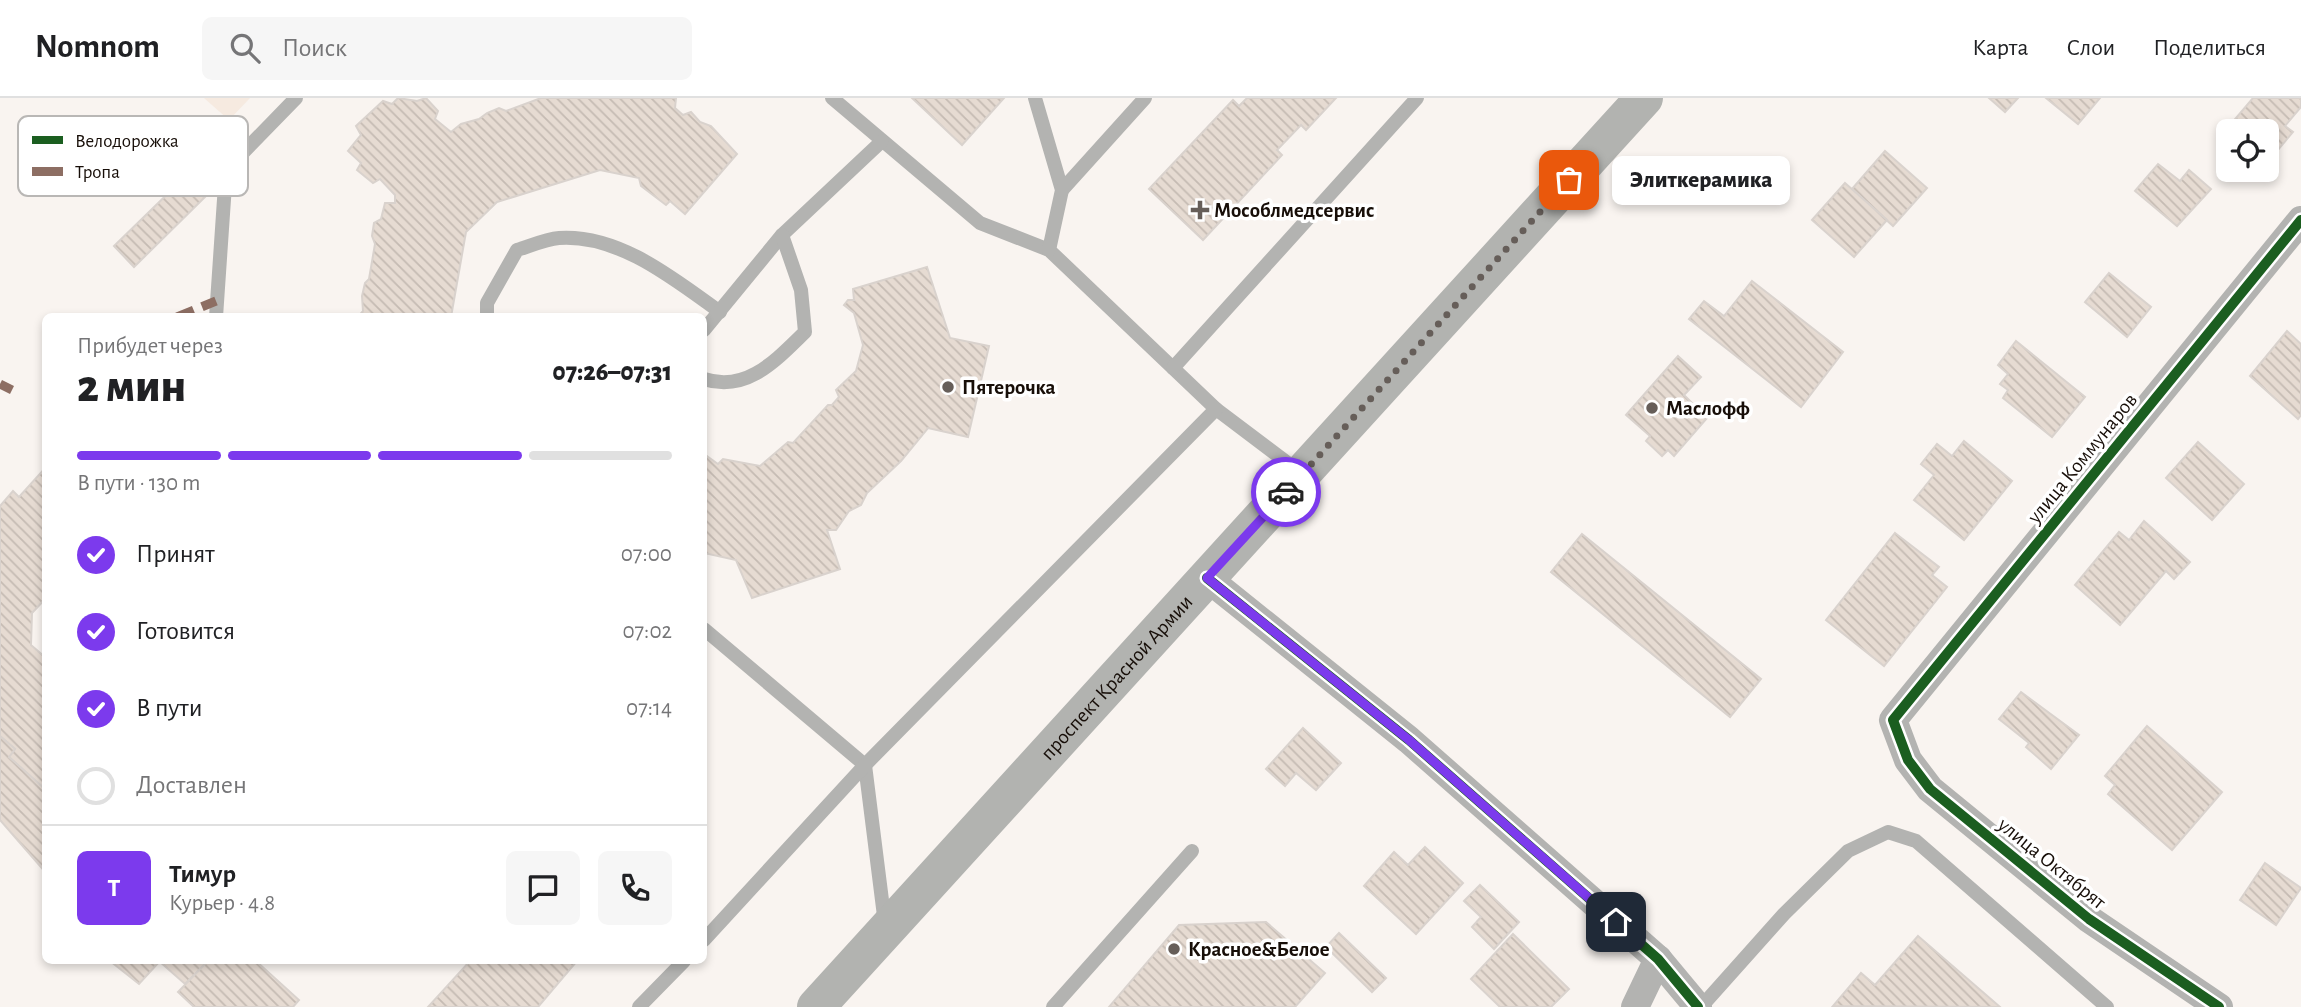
<!DOCTYPE html>
<html lang="ru">
<head>
<meta charset="utf-8">
<style>
  :root { --surface:#fff; --page:#f6f6f6; --text:#202124; --muted:#757577; --line:#e0e0e0; --accent:#7c3aed }
  body { margin:0; font-family:"Alegreya Sans",sans-serif; background:var(--page); color:var(--text); height:100vh; display:flex; flex-direction:column; font-size:26px; white-space:nowrap }
  * { box-sizing:border-box; margin:0 }
  p { font-size:23px; color:var(--muted) }
  .icon { flex:none; width:38px; height:38px; fill:none; stroke:currentColor; stroke-width:2; stroke-linecap:round; stroke-linejoin:round }
  .map { position:relative; flex:1; overflow:hidden }
  .sheet { position:absolute; left:42px; top:215px; width:665px; height:651px; display:flex; flex-direction:column; background:var(--surface); border-radius:10px; box-shadow:0 4px 10px #0003 }
  .sheet>* { flex:none }
  .controls { position:absolute; left:2216px; top:21px; display:grid; gap:14px }
  .controls a { display:grid; place-items:center; width:63px; height:63px; border-radius:10px; background:var(--surface); box-shadow:0 4px 10px #0003; font-size:35px }
  .pin { position:absolute; display:grid; place-items:center; width:60px; height:60px; color:#fff; margin:-30px; border-radius:14px; box-shadow:0 4px 10px #0006 }
  .courier { position:absolute; display:grid; place-items:center; width:70px; height:70px; margin:-35px; border:5px solid #7c3aed; border-radius:50%; background:#fff; color:#222; box-shadow:0 2px 9px #0007 }
  .bubble { position:absolute; height:49px; border-radius:10px; background:var(--surface); box-shadow:0 4px 10px #0003; font-size:23px; font-weight:800; line-height:49px; text-align:center }
  .headline em { font-style:normal; font-weight:800 }
  .headline div { display:flex; flex-direction:column-reverse }
  .headline { display:flex; align-items:center; justify-content:space-between; height:119px; padding:0 35px }
  h1 { font-size:46px; font-weight:800; line-height:52px }
  .bar { display:grid; grid-template-columns:repeat(4,1fr); gap:10px 7px; align-content:center; height:84px; padding:0 35px }
  .bar i { height:9px; border-radius:5px; background:var(--line) }
  .bar .current { background:var(--accent) }
  .bar p { grid-column:span 4 }
  .line { display:flex; align-items:center; gap:18px; padding:0 35px; border-top:2px solid var(--line) }
  .line div { flex:1 }
  .round { display:grid; place-items:center; flex:none; width:74px; height:74px; border-radius:10px; background:var(--page) }
  ol { padding:0 35px; list-style:none }
  li { display:flex; align-items:center; gap:21px; height:77px }
  li p { margin-inline-start:auto }
  li .icon { padding:7px; border-radius:50%; background:var(--accent); color:#fff; stroke-width:4 }
  li:last-child { color:var(--muted) }
  li i { width:38px; height:38px; border:4px solid var(--line); border-radius:50% }
  header { display:flex; align-items:center; gap:42px; box-sizing:border-box; height:98px; padding:0 35px; background:var(--surface); border-bottom:2px solid var(--line) }
  header strong { font-size:33px }
  nav { display:flex; gap:38px; margin-inline-start:auto; font-size:24px }
  .search { width:490px; height:63px; background:var(--page); display:flex; align-items:center; gap:18px; box-sizing:border-box; padding:0 24px; border-radius:10px; color:var(--muted); font-size:26px }
  .map>svg:first-child { display:block }
  .built { fill:#f6eae0 }
  .building { fill:url(#building-back-hatch); stroke:#d9d2cd; stroke-width:2 }
  .lines { fill:none; stroke-linecap:round; stroke-linejoin:round }
  .service { stroke:#b3b3b1; stroke-width:14 }
  .minor { stroke:#b3b3b1; stroke-width:28 }
  .secondary { stroke:#b2b3b0; stroke-width:38 }
  .quiet { stroke:#8d6e63; stroke-width:9; stroke-dasharray:18 9; stroke-linecap:butt }
  .cycleway-casing { stroke:#fff; stroke-width:15 }
  .cycleway { stroke:#1b5e20; stroke-width:10 }
  .done { stroke:#665e59; stroke-width:7; stroke-dasharray:0 12.6 }
  .route { stroke:#7c3aed; stroke-width:9 }
  .poi-dot { fill:#665e59; stroke:#fff; stroke-width:2.5 }
  .labels { text-anchor:middle; stroke-width:7; stroke-linejoin:round; paint-order:stroke }
  .poi-label { font-size:21px; font-weight:bold; fill:#170e08; stroke:#fff; text-anchor:start }
  .street-label { font-size:21px; fill:#170e08; stroke:#fff }
  .key { fill:#fff; stroke:#b9b7b5; stroke-width:2 }
  .key-label { font-size:19px; fill:#170e08 }
</style>
</head>
<body>
<header>
<strong>Nomnom</strong>
<div class="search"><svg class="icon" aria-label="search" viewBox="0 0 24 24"><circle cx="10" cy="10" r="6"/><path d="M15 15l6 6"/></svg>Поиск</div>
<nav><a>Карта</a><a>Слои</a><a>Поделиться</a></nav>
</header>
<div class="map">
<svg width="2301" height="909" viewBox="0 0 2301 909">
  <defs>
    <pattern id="building-back-hatch" width="6" height="6" patternUnits="userSpaceOnUse" patternTransform="scale(1.75)"><rect width="6" height="6" fill="#e6dbd2"/><path d="M-1 5l2 2M0 0l6 6M5-1l2 2" fill="none" stroke="#c5bbb3"/></pattern>
  </defs>
  <rect width="100%" height="100%" fill="#f9f4f0"/>
  <polygon class="built" points="204,0 250,0 229,22"/>
  <g class="building">
    <polygon points="398,0 417,3 426,0 438,13 435,21 451,34 461,26 479,21 487,15 499,10 506,13 541,0 676,0 675,10 683,17 691,14 700,24 711,28 737,56 685,116 670,103 666,107 641,88 639,80 600,72 497,104 466,134 451,219 358,219 363,213 362,198 365,185 369,181 375,146 372,138 374,125 381,121 385,105 395,105 395,97 380,81 373,85 357,72 361,65 348,53 361,37 356,28 383,3 392,6"/>
    <polygon points="912,0 1004,0 962,47"/>
    <polygon points="1247,0 1336,0 1306,32 1301,27 1277,52 1282,57 1203,142 1149,91 1233,2 1239,8"/>
    <polygon points="1989,0 2018,0 2005,14"/>
    <polygon points="2046,0 2100,0 2078,26"/>
    <polygon points="2253,0 2301,0 2301,9 2285,28 2293,34 2266,66 2266,33 2228,33 2228,49 2218,41"/>
    <polygon points="1885,53 1927,90 1893,128 1852,91"/>
    <polygon points="2158,66 2180,83 2189,72 2211,91 2177,128 2135,93"/>
    <polygon points="187,77 207,97 134,169 114,148"/>
    <polygon points="1845,85 1887,122 1854,159 1812,122"/>
    <polygon points="927,169 950,240 989,248 968,339 928,330 901,363 867,395 861,407 849,413 836,432 827,432 840,471 752,500 736,462 704,455 704,356 718,366 723,361 760,368 788,344 793,345 828,307 832,307 839,299 836,292 856,273 863,247 854,215 844,207 848,202 854,202 853,191"/>
    <polygon points="2109,175 2151,209 2127,239 2085,204"/>
    <polygon points="1752,183 1843,254 1801,309 1689,221 1704,203 1724,218"/>
    <polygon points="2287,233 2301,246 2301,317 2298,321 2250,278"/>
    <polygon points="2016,243 2085,299 2052,339 2003,300 2008,292 2000,286 2008,276 1998,267"/>
    <polygon points="1678,258 1701,279 1684,297 1707,320 1674,358 1668,352 1662,358 1646,343 1650,338 1626,317"/>
    <polygon points="1964,343 2012,383 1964,442 1914,402 1934,377 1921,366 1937,346 1952,358"/>
    <polygon points="2198,344 2244,386 2212,422 2166,380"/>
    <polygon points="46,369 46,500 32,515 31,547 46,560 46,692 9,659 15,651 0,638 0,408 13,393 19,399"/>
    <polygon points="2144,423 2190,464 2174,481 2166,473 2120,527 2075,487 2119,434 2129,442"/>
    <polygon points="1895,435 1939,469 1932,477 1947,489 1884,568 1826,522"/>
    <polygon points="1582,436 1761,581 1730,619 1551,474"/>
    <polygon points="2021,594 2079,637 2051,671 2026,649 2029,645 1999,621"/>
    <polygon points="2147,628 2222,694 2172,752 2108,696 2115,687 2105,678"/>
    <polygon points="1303,630 1341,665 1316,692 1296,675 1285,688 1266,671"/>
    <polygon points="0,638 15,651 9,659 46,692 43,707 46,775 0,722"/>
    <polygon points="1425,749 1463,785 1416,836 1364,788 1394,754 1408,767"/>
    <polygon points="2265,765 2301,790 2276,827 2240,802"/>
    <polygon points="1480,787 1519,824 1494,851 1472,829 1481,819 1464,803"/>
    <polygon points="1266,824 1325,875 1295,909 1109,909 1179,827"/>
    <polygon points="1339,835 1386,880 1372,894 1326,849"/>
    <polygon points="1513,836 1569,891 1551,909 1500,909 1471,881"/>
    <polygon points="1918,838 2000,909 1833,908 1861,875 1875,887"/>
    <polygon points="110,863 160,863 139,886"/>
    <polygon points="159,863 208,863 185,886"/>
    <polygon points="208,863 256,863 299,902 293,909 194,909 178,894"/>
    <polygon points="470,863 577,863 538,909 428,909"/>
  </g>
  <g class="lines">
    <g class="service">
      <polyline points="832,0 980,125 1049,152 1216,311 1301,375"/>
      <polyline points="1035,0 1062,92 1049,152"/>
      <polyline points="1062,92 1145,0"/>
      <polyline points="216,219 226,72 296,0"/>
      <path d="M487,219v-14l30,-53c13,-4 29,-11 42,-12 60,-4 115,41 161,74"/>
      <polyline points="704,232 782,137 882,43"/>
      <polyline points="1173,270 1417,0"/>
      <path d="M704,281c43,14 72,-19 101,-47l-4,-42 -19,-55"/>
      <polyline points="704,531 865,667 1216,311"/>
      <polyline points="865,667 885,826"/>
      <polyline points="704,842 865,667"/>
      <polyline points="639,909 684,863"/>
      <polyline points="1053,909 1192,753"/>
      <polyline points="1701,909 1784,816 1848,753 1888,734 1916,743 2107,909"/>
    </g>
    <g class="minor">
      <polyline points="1207,480 1409,642 1658,861 1698,909"/>
      <polyline points="1635,909 1658,861"/>
      <polyline points="2219,909 2089,821 1930,691 1908,662 1893,622 2301,122"/>
    </g>
    <path class="secondary" id="s1" d="M816,909l828,-909"/>
    <g class="quiet">
      <polyline points="177,219 216,203"/>
      <polyline points="0,286 12,292"/>
    </g>
    <g class="cycleway-casing">
      <g id="cycleway">
        <polyline points="1207,480 1409,642 1658,861 1698,909"/>
        <polyline points="2219,909 2089,821 1930,691 1908,662 1893,622 2301,122"/>
      </g>
    </g>
    <use href="#cycleway" class="cycleway"/>
  </g>
  <g class="lines">
    <polyline class="done" points="1286,394 1569,82"/>
    <polyline class="route" points="1286,394 1207,480 1409,642 1616,824"/>
  </g>
  <g class="poi-dot">
    <path d="M1196.5 101.5h7v7h7v7h-7v7h-7v-7h-7v-7h7z"/>
    <circle cx="948" cy="289" r="7"/>
    <circle cx="1652" cy="310" r="7"/>
    <circle cx="1174" cy="851" r="7"/>
  </g>
  <g class="labels">
    <g class="poi-label">
      <text x="1214" y="119">Мособлмедсервис</text>
      <text x="962" y="296">Пятерочка</text>
      <text x="1666" y="317">Маслофф</text>
      <text x="1188" y="858">Красное&amp;Белое</text>
    </g>
    <g class="street-label">
      <text transform="translate(2082 360) rotate(-51)" y="7">улица Коммунаров</text>
      <text dy="7" stroke="none"><textPath href="#s1" startOffset="446">проспект Красной Армии</textPath></text>
      <text transform="translate(2052 765) rotate(39)" y="7">улица Октябрят</text>
    </g>
  </g>
  <rect x="18" y="18" width="230" height="80" rx="10" class="key"/>
  <rect x="32" y="38" width="31" height="8" fill="#1b5e20"/>
  <rect x="32" y="69" width="31" height="9" fill="#8d6e63"/>
  <g class="key-label">
    <text x="75" y="49">Велодорожка</text>
    <text x="75" y="80">Тропа</text>
  </g>
</svg>
<div class="controls">
<a><svg class="icon" aria-label="locate" viewBox="0 0 24 24"><circle cx="12" cy="12" r="6"/><path d="M12 2v4M12 18v4M2 12h4M18 12h4"/></svg></a>
</div>
<div class="pin" style="left:1569px;top:82px;background:#ea580c"><svg class="icon" aria-label="bag" viewBox="0 0 24 24"><path d="M5 8h14l-1 12H6zM9 8a3 3 0 0 1 6 0"/></svg></div>
<div class="pin" style="left:1616px;top:824px;background:#1f2937"><svg class="icon" aria-label="home" viewBox="0 0 24 24"><path d="M3 11l9-7 9 7M6 9v11h12V9"/></svg></div>
<div class="courier" style="left:1286px;top:394px"><svg class="icon" aria-label="car" viewBox="0 0 24 24"><path d="M5 17H2v-5l4-1 3-4h7l3 4 3 1v5h-3M9 17h6M6 11h13"/><circle cx="7" cy="17" r="2"/><circle cx="17" cy="17" r="2"/></svg></div>
<div class="bubble" style="left:1612px;top:58px;width:178px">Элиткерамика</div>
<section class="sheet">
<div class="headline"><div><h1>2 мин</h1><p>Прибудет через</p></div><em>07:26–07:31</em></div>
<div class="bar"><i class="current"></i><i class="current"></i><i class="current"></i><i></i><p>В пути · 130 m</p></div>
<ol>
<li><svg class="icon" aria-label="check" viewBox="0 0 24 24"><path d="M5 12l5 5 9-10"/></svg>Принят<p>07:00</p></li>
<li><svg class="icon" aria-label="check" viewBox="0 0 24 24"><path d="M5 12l5 5 9-10"/></svg>Готовится<p>07:02</p></li>
<li><svg class="icon" aria-label="check" viewBox="0 0 24 24"><path d="M5 12l5 5 9-10"/></svg>В пути<p>07:14</p></li>
<li><i></i>Доставлен</li>
</ol>
<div class="line" style="height:126px"><b class="round" style="background:var(--accent);color:#fff">Т</b><div><b>Тимур</b><p>Курьер · 4.8</p></div><a class="round"><svg class="icon" aria-label="chat" viewBox="0 0 24 24"><path d="M4 5h16v11H9l-5 4z"/></svg></a><a class="round"><svg class="icon" aria-label="phone" viewBox="0 0 24 24"><path d="M5 4h4l2 5-3 2q2 4 5 5l2-3 5 2v4C11 20 4 13 5 4z"/></svg></a></div>
</section>
</div>
</body>
</html>
